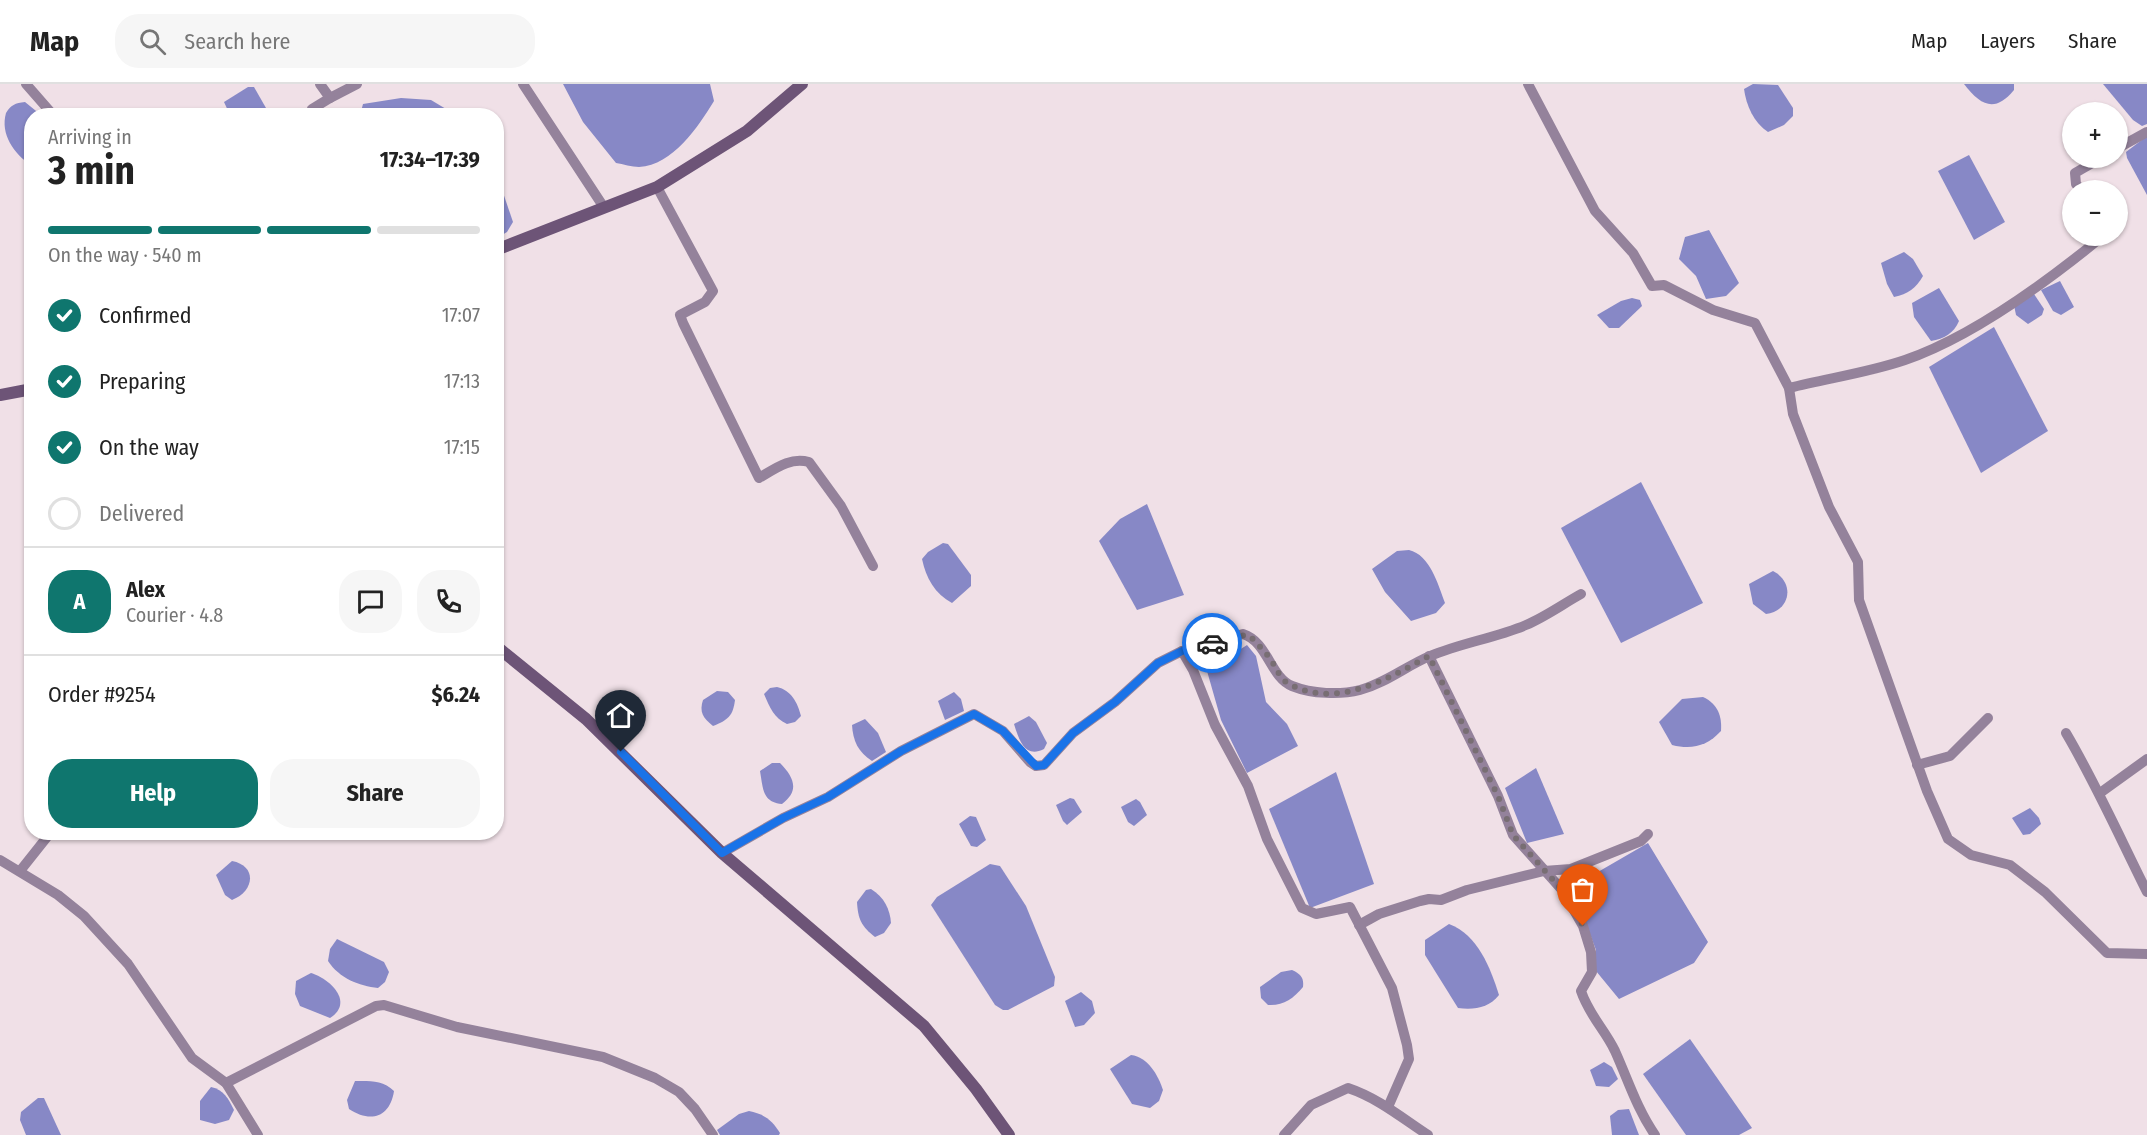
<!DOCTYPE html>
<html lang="en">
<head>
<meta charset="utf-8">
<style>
  :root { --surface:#fff; --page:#f6f6f6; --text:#222; --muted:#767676; --line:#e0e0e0; --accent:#0f766e }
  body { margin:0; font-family:"Fira Sans Condensed",sans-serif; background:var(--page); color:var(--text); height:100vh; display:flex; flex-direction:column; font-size:22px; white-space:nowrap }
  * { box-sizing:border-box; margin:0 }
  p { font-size:20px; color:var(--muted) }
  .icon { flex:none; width:33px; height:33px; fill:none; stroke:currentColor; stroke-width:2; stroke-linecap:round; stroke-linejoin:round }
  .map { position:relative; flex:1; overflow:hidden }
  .panel { position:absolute; left:24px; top:24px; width:480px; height:732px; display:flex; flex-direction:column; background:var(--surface); border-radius:24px; box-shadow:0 2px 4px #0004 }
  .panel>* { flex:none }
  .fabs { position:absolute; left:2062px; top:18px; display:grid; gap:12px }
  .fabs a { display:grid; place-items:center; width:66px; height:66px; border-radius:50%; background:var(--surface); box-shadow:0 2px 4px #0004; font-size:30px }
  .pin { position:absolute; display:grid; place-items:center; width:51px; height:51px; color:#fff; margin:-62px -26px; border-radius:50% 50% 50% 0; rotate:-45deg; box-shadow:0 0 6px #0007 }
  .pin .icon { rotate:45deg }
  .courier { position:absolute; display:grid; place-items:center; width:60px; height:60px; margin:-30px; border:4px solid #1a73e8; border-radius:50%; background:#fff; color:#222; box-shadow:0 2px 8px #0007 }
  .summary em { font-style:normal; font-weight:700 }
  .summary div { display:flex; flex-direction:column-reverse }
  .summary { display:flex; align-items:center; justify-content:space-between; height:102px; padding:0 24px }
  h1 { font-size:39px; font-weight:700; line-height:45px }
  .bar { display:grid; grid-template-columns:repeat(4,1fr); gap:9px 6px; align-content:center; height:72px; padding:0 24px }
  .bar i { height:8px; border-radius:4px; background:var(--line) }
  .bar .current { background:var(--accent) }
  .bar p { grid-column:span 4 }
  .line { display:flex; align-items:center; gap:15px; padding:0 24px; border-top:2px solid var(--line) }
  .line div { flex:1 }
  .round { display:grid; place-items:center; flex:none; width:63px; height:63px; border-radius:24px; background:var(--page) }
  ol { padding:0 24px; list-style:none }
  li { display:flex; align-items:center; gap:18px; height:66px }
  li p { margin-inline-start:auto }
  li .icon { padding:6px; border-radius:50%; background:var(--accent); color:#fff; stroke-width:4 }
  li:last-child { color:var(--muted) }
  li i { width:33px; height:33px; border:3px solid var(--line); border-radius:50% }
  .cta { display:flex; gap:12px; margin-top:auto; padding:12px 24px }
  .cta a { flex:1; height:69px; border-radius:24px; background:var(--accent); color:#fff; font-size:24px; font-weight:700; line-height:69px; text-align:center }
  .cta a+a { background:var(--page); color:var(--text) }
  header { display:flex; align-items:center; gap:36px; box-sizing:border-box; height:84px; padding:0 30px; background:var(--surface); border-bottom:2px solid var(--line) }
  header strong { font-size:28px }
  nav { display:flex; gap:33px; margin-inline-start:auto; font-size:21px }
  .search { width:420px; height:54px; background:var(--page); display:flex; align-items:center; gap:15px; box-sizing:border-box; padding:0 21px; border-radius:24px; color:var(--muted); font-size:22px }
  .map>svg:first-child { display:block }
  .water { fill:#8788c6 }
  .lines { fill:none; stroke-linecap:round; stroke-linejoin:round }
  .street { stroke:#94829b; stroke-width:10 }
  .secondary { stroke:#6d5477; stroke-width:12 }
  .done { stroke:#786e73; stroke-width:6; stroke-dasharray:0 10.8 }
  .route { stroke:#1a73e8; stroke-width:8 }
</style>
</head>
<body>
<header>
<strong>Map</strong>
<div class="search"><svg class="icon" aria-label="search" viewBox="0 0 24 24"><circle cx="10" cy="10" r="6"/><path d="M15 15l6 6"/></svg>Search here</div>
<nav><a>Map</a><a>Layers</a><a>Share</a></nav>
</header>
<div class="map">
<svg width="2147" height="1051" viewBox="0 0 2147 1051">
  <rect width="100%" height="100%" fill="#f0e0e7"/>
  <g class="water">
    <path d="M563,0h147l4,17c-16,26 -41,64 -75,66 -7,0 -16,-3 -23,-4l-33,-41z"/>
    <path d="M1753,0l25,1 15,23v8l-9,9 -16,7c-14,-9 -22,-27 -24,-43z"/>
    <path d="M1964,0h50v6c-19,23 -33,16 -50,-6z"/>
    <polygon points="2103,0 2147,0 2147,40 2142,42 2133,36"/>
    <polygon points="248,3 254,3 270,31 230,31 224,18"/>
    <polygon points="401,14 431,16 456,31 360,31 363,20"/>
    <path d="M25,18l16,13 -9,1 -1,49c-17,-11 -31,-31 -25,-52 5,-8 9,-10 19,-11z"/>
    <polygon points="2147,52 2147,111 2127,74 2126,68"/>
    <polygon points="1969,71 2005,138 1974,156 1938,87"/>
    <polygon points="497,91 513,138 507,148 497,154"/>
    <polygon points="1709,146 1739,199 1726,212 1706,215 1696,192 1679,175 1685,153"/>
    <path d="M1904,168l9,7 10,17c-7,12 -15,18 -29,21l-7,-13 -6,-21z"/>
    <polygon points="2060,197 2074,223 2061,231 2053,227 2041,206"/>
    <path d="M1939,204l20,33c-5,12 -15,18 -28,20l-17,-24 -2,-14z"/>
    <polygon points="2034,210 2044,225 2042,231 2028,240 2016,231 2014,221"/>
    <polygon points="1632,214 1640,216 1642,222 1619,244 1609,244 1597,231 1621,217"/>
    <polygon points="1994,243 2048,347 1981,389 1929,283"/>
    <polygon points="1641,398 1703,519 1621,559 1561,444"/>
    <polygon points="1147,420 1184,511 1137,526 1099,457 1120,435"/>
    <path d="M943,459l5,1 23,31v11l-19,17c-17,-9 -26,-25 -30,-44l6,-7z"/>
    <path d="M1409,466c21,5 29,34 36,53l-9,10 -25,8 -26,-29 -13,-23 25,-18z"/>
    <path d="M1773,487c22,11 18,40 -7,43l-13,-10 -4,-20z"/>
    <polygon points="1247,561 1256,572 1266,618 1287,640 1298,662 1247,689 1221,636 1207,587"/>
    <path d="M777,603c14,3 21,16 24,29l-6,6 -8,2c-13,-6 -17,-16 -23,-30l6,-6z"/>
    <path d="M717,607l11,1 7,8c-2,16 -7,20 -22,26 -10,-8 -14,-14 -10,-26z"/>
    <polygon points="954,608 961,615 964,627 945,636 938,617"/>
    <path d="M1703,613c15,7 19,19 18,34 -14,15 -29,19 -49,14l-13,-23 23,-23z"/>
    <path d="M1029,632l7,6 11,21 -3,6c-19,10 -25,-9 -30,-25z"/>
    <path d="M865,635l13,14 8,19 -14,9c-14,-9 -19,-20 -20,-36z"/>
    <path d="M772,679h8c14,14 20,28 2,41 -20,-2 -19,-16 -22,-33z"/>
    <polygon points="1536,684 1564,750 1527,759 1505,704"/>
    <polygon points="1336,688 1374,800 1310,824 1269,725"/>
    <polygon points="1070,714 1074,715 1082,728 1067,741 1063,737 1056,721"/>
    <polygon points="1136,715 1140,718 1147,731 1134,742 1128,738 1121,723"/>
    <polygon points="2030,724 2039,734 2041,740 2030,750 2023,751 2012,734"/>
    <polygon points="970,732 976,733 986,756 977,763 971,762 959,740"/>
    <polygon points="1648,759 1708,858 1694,879 1619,915 1596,887 1596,866 1572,803"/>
    <path d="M232,777c26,5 22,31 0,39l-7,-5 -9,-20z"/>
    <polygon points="990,780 1000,782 1026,822 1055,893 1054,902 1008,926 1003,926 995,921 931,821 937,813"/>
    <path d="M871,805c13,8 19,20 20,34l-7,10 -9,4c-14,-11 -17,-18 -18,-35l9,-12z"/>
    <path d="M1449,840c29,11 41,43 50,71 -10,13 -25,15 -41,13l-33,-53v-15z"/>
    <path d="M337,855l47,23 5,10 -4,10 -7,6c-19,-2 -39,-10 -50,-27l2,-12z"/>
    <path d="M1292,886c9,4 12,8 11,17 -10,12 -20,19 -35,18l-7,-7 -1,-11 21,-15z"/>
    <path d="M311,889c18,5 44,29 19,45l-30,-12 -5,-12 1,-13z"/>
    <polygon points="1081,908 1092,917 1095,929 1084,941 1075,943 1065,917"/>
    <polygon points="1690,955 1752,1044 1739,1051 1686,1051 1643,990"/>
    <path d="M1131,971c17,2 27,20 32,35l-4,11 -9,7 -18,-4 -22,-35z"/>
    <polygon points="1604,978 1612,983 1618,995 1609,1003 1596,1002 1590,986"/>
    <path d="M355,997c15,0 28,-1 39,10 -4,27 -24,32 -45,18l-2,-9z"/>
    <path d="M211,1003c13,3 17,11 23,23l-5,10 -14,4 -15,-4v-19z"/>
    <polygon points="38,1014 44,1014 61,1051 26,1051 20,1036 21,1028"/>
    <polygon points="1629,1025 1639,1051 1612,1051 1610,1032 1618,1026"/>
    <path d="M749,1027c15,3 23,9 31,22l-1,2h-59l-3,-5 22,-16z"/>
  </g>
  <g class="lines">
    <g class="street">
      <polyline points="26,0 54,32"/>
      <polyline points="523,0 603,122"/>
      <polyline points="1528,0 1595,127 1633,169 1652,202 1664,201 1713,226 1755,239 1789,304 1793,330 1829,423 1858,478 1859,516 1927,707 1948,755 1971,771 2010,781 2045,808 2107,869 2147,870"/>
      <polyline points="330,14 357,0"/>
      <polyline points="315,32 312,25 330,14 320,0"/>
      <polyline points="2118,64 2147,48"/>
      <path d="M657,103l56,104 -8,11 -25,13 3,8 76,155c17,-10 31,-21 50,-16l32,44 32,60"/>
      <polyline points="2081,106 2076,100 2075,89 2101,74"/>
      <path d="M1789,304c39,-10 78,-15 116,-28 67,-23 143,-79 198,-124"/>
      <polyline points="1182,567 1193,586 1215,641 1248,702 1267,755 1302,824 1316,830 1350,823 1392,904 1407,961 1409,975 1388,1023"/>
      <path d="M1429,572l69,140 15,39 50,56 20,35 8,26 1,20 -11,19c8,24 24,39 34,60 13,29 22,58 40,84"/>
      <path d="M2066,649c30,51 54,105 81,159"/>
      <polyline points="1917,681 1950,672 1988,634"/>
      <polyline points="2100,709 2147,675"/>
      <path d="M722,769l61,-35 45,-21 73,-46 73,-37 29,17 27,31 6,4 8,-1 29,-32 42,-31 43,-39 24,-12 61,-17c25,8 27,43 49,52 20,8 48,9 68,4 26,-7 46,-24 70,-34 31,-13 65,-18 96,-31 19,-8 37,-21 55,-31"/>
      <polyline points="0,776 58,811 84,832 128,880 192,974 226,999 258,1051"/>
      <polyline points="20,787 51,748"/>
      <polyline points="1359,841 1379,830 1420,817 1429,815 1441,816 1467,806 1544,787 1571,785 1641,757 1648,750"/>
      <polyline points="226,999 376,922 384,921 457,943 603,973 655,994 679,1008 695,1025 713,1051"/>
      <path d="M1284,1051l27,-30 37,-17c30,10 54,30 80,47"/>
    </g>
    <g class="secondary">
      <polyline points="496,166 657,103 747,47 802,0"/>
      <polyline points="0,311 32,305"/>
      <polyline points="496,562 586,635 722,769 924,942 976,1005 1009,1051"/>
    </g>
  </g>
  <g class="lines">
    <path class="done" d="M1212,559l23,-8 15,1c7,8 15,15 21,24 6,9 9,20 20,25 47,24 98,-7 138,-29l69,140 15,39 50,56 20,35"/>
    <polyline class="route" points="621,668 722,769 783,734 828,713 901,667 974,630 1003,647 1036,682 1044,681 1073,649 1115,618 1158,579 1182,567 1212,559"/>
  </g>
</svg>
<div class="fabs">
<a>+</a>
<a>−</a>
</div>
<div class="pin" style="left:1583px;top:842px;background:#ea580c"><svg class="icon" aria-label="bag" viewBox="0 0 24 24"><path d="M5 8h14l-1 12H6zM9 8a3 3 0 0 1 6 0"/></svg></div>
<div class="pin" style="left:621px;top:668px;background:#1f2937"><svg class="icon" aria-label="home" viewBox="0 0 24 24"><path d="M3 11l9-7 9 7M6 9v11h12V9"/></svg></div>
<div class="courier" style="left:1212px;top:559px"><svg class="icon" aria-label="car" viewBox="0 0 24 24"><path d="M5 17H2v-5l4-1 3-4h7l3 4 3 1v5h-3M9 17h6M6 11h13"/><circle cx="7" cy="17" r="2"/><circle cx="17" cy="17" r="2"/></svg></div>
<section class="panel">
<div class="summary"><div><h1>3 min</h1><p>Arriving in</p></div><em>17:34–17:39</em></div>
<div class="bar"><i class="current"></i><i class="current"></i><i class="current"></i><i></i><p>On the way · 540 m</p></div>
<ol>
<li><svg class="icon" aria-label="check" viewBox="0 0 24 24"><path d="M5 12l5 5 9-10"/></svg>Confirmed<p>17:07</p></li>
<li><svg class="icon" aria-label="check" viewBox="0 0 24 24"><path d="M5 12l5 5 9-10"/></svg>Preparing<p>17:13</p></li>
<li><svg class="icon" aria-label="check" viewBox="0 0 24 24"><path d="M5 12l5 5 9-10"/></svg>On the way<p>17:15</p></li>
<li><i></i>Delivered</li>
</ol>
<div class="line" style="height:108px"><b class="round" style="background:var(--accent);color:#fff">A</b><div><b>Alex</b><p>Courier · 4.8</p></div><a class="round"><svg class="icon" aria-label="chat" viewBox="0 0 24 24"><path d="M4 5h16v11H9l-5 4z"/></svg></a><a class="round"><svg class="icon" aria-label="phone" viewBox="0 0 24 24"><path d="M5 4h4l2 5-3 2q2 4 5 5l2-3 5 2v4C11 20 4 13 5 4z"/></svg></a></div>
<div class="line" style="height:78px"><div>Order #9254</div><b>$6.24</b></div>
<div class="cta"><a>Help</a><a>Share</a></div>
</section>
</div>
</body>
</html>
